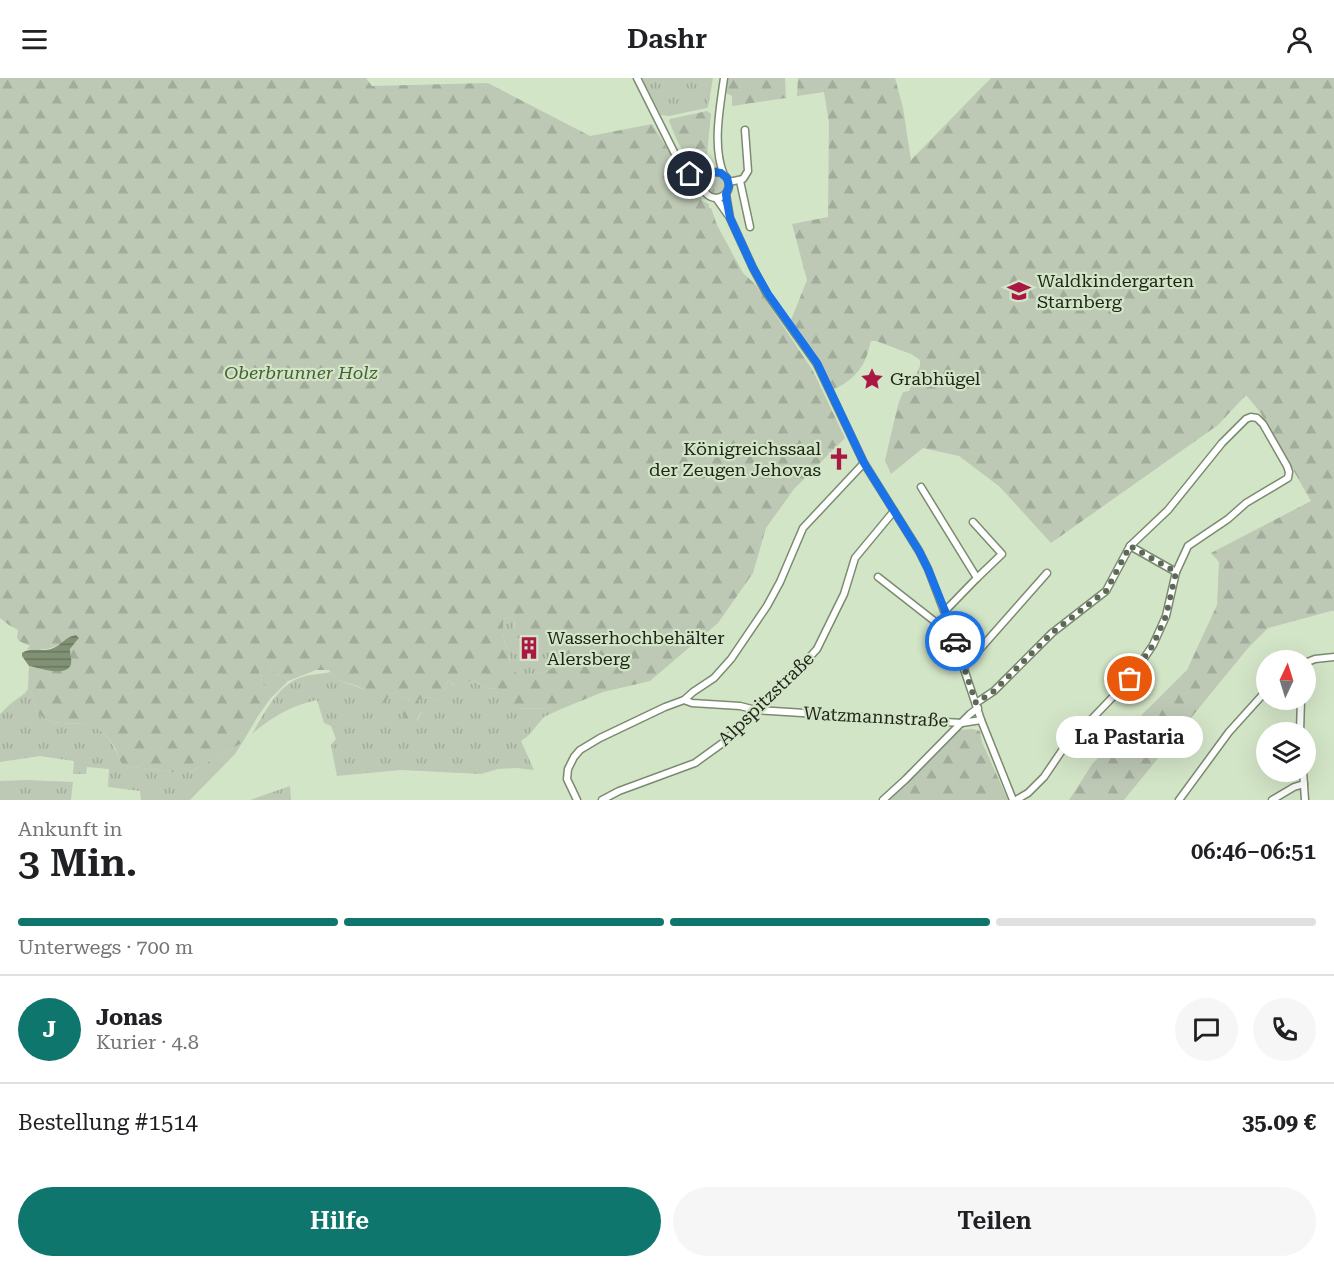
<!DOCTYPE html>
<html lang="de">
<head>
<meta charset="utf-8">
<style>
  :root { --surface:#fff; --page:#f6f6f6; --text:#202124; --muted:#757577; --line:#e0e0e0; --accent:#0f766e }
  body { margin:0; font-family:"Roboto Serif",serif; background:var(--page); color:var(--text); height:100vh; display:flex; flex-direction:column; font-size:22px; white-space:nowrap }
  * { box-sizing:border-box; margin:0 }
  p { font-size:20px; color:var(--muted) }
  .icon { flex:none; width:33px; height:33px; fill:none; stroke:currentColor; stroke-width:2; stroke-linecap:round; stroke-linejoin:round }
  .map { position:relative; height:722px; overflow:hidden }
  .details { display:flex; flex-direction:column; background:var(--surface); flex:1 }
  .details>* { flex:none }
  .needle { width:39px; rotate:4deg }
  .fabs { position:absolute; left:1256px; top:572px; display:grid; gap:12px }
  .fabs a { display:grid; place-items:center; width:60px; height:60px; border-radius:50%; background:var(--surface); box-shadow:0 6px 24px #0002; font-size:30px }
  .pin { position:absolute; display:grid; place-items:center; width:51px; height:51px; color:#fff; margin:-26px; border:3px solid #fff; border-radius:50%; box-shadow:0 2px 6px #0007 }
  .courier { position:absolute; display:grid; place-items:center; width:60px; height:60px; margin:-30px; border:4px solid #1a73e8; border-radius:50%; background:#fff; color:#222; box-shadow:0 2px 8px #0007 }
  .bubble { position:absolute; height:42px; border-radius:21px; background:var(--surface); box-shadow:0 6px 24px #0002; font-size:20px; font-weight:600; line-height:42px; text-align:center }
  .head em { font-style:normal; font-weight:600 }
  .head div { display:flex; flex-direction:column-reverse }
  .head { display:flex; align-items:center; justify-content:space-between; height:102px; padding:0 18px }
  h1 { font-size:39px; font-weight:600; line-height:45px }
  .bar { display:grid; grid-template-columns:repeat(4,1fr); gap:9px 6px; align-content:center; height:72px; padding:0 18px }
  .bar i { height:8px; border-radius:4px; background:var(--line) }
  .bar .selected { background:var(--accent) }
  .bar p { grid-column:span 4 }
  .line { display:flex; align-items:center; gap:15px; padding:0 18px; border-top:2px solid var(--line) }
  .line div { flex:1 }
  .round { display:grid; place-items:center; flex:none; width:63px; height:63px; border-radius:32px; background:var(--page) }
  .action { display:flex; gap:12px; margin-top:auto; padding:12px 18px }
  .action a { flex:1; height:69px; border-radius:36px; background:var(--accent); color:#fff; font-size:24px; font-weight:600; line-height:69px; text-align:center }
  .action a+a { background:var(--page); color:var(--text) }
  header { display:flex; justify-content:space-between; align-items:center; height:78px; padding:0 18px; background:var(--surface); font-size:27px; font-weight:600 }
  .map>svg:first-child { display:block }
  .grass { fill:url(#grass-tufts) }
  .forest { fill:url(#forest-firs); fill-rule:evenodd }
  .water { fill:url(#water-rules) }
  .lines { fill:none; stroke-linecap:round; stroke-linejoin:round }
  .minor-casing { stroke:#7a8b6f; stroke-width:9 }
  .minor { stroke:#fff; stroke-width:6 }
  .done { stroke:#5d6856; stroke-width:6; stroke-dasharray:0 10.8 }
  .route { stroke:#1a73e8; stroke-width:8 }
  .labels { text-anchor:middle; stroke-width:4.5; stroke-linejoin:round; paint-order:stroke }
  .poi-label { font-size:18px; fill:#1e2419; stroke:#d3e5c7; text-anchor:start }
  .park-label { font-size:18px; font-style:italic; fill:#486133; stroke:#d3e5c7 }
  .street-label { font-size:18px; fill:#1e2419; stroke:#d3e5c7 }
</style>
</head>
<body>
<header><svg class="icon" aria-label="menu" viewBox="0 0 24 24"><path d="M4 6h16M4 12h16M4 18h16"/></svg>Dashr<svg class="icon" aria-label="person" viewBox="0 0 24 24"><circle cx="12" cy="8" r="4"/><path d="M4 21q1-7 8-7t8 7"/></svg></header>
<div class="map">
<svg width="1334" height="722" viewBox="0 0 1334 722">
  <defs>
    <pattern id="grass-tufts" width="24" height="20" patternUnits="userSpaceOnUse" patternTransform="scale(1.5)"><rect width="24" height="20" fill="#bdc8b5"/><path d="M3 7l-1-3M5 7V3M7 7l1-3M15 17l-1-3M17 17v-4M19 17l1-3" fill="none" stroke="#a2ac9b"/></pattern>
    <pattern id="forest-firs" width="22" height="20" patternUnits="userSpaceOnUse" patternTransform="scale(1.5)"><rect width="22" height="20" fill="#bdc8b5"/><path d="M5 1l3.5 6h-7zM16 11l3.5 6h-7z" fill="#a2ac9b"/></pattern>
    <pattern id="water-rules" width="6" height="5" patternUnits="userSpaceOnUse" patternTransform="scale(1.5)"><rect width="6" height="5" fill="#809174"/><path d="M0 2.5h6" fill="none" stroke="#68765e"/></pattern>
  </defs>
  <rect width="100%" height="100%" fill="#d3e5c7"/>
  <g class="grass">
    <polygon points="642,0 713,0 708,29 707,30 669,38 661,37"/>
    <circle cx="716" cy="107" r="10"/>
    <polygon points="508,539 514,542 514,553 552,560 560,572 562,580 558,588 544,594 529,597 520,597 510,591 509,573 505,566 503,556 503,545 505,540"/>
    <polygon points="262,588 269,588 276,597 285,599 288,603 270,621 262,604 259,593"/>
    <path d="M331,594c8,11 13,10 24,14 17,7 32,14 51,10l3,3 -4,21 8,2 5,-3 3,-6 -3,-8v-4l5,-4 20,4v-10l5,-10 6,4 10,-4h9l13,7 16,1 4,19 55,1 -17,8 -16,19 -7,5 13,29 -17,-2 -19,1 -17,5 -80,-4 -64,6 -6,-31 5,-6 -5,-13 -7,-3 -7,-23c-25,5 -47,18 -65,34 12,-20 26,-50 50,-57 9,-3 19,-3 29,-5z"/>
    <path d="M28,611c9,8 3,17 11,25 14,16 40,4 58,14 10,6 16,16 20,26 2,5 3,8 7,12l49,6h17l52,-29 -7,11 -45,46h-49l-1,-9 -32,-4 1,-18 -22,-2 -1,7h-13l1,-13 -34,-5 -40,6v-48l9,-9 16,-12z"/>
    <polygon points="26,702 73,704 71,722 0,722 0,703"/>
    <polygon points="290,708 291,722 250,722"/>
  </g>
  <g class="forest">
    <path d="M0,0h366l6,8 116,-3 102,53 62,-12 32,52 12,10 6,15 7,3v4h2l6,17 26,48 12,11 58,87 32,67 -51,51 -28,39 -13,45 -35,50 -68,58 -47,11 -42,17 -55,-1 -3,-1 -1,-18 -16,-1 -12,-7h-9l-2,6 -6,-1 -9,-5 -5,10 5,6v3l-5,1 -20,-4 -5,4v4l3,2c0,7 -2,11 -8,16l-8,-2c0,-4 -2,-10 -1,-14 2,-3 4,-3 5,-8l-3,-3 -8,2 -10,-1 -2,5c-4,1 -6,2 -10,0 -8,-2 -7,-9 -13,-13 -16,-9 -21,-2 -34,-19h-13l-28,11 -3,-4 -9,-2 -7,-9h-6l-4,5 3,11 8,17 -12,17 -16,27 -52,29h-17l-49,-6c-5,-5 -6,-10 -8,-16 -4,-9 -11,-17 -19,-22 -19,-10 -43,2 -58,-14 -8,-8 -2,-17 -11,-25l1,-23 21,5 21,-14 -1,-8 8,-9v-4l-5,-1c-17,13 -24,16 -46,14l3,-3 -11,-5 -2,-3 1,-8 -9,-5 -9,-7zM508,539l6,3c2,7 -3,13 4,18h34c3,9 8,12 10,20l-4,8 -14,6 -15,3h-9l-10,-6 -1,-18 -4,-7 -2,-10v-11l2,-5z"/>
    <polygon points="727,0 785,0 786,20 732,28 732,18 725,14"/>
    <path d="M798,0h97l8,30 8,52 80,-82h343v533h-3l-63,17 -20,20 -124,152h-55l24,-37 94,-93 30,-65 2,-43 -8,-9 100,-52 -51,-89 -14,-17 -28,30 -167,118 -51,-56 -41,-31 -36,-8 -32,26 -6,-14 13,-55 5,-13 6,-1 11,-25v-6l-9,-6 -35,-13h-5c-2,6 -3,13 -6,19 -5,12 -18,24 -31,29l-14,-28 -29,-41 16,-40 -15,-56 36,-7 1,-94 -5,-31 -27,4z"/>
    <path d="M707,33l4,3 -4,40 -1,6c-23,6 -29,-22 -37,-39l1,-2z"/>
    <polygon points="972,651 980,653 982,664 1008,722 881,722 956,652"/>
  </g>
  <path class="water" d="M76,557l3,3 -9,11c0,5 2,10 1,15 -4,14 -32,4 -42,2l-7,-10v-3c9,-6 19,-1 29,-4 10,-3 15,-13 25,-14z"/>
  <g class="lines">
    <g class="minor-casing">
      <g id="minor">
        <polyline points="637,0 675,76 690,96 703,107"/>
        <polyline points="686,89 707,98"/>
        <circle cx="716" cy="107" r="13"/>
        <path d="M724,97c-12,-28 -4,-68 0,-97"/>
        <polyline points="740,103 750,149"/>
        <polyline points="729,104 743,101 748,93 745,52"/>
        <polyline points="726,116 730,140 753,190 767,216 817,286 864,385 919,473 928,491 949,546 981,642 1013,722"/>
        <polyline points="716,120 728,137"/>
        <polyline points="921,409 977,500 945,533"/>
        <polyline points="973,444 1002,476 977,500"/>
        <polyline points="1130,468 1176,494"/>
        <polyline points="878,499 938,546 949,546"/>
        <polyline points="1305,585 1315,581 1334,579"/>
        <polyline points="964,589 1047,495"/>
        <polyline points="684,622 692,625 740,628 756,632 962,645 981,642"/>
        <polyline points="976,625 994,613 1052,555 1106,513 1130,468 1168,432 1222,365 1246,341 1251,339 1257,340 1263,346 1287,388 1289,394 1288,400 1246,425 1228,441 1188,468 1176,494 1166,538 1153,567 1130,601 1063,671 1044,699 1028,715 1016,722"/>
        <polyline points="1300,654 1301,621"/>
        <polyline points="1303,693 1305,722"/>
        <polyline points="577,722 567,701 568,691 574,679 580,672 600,660 665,629 684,622 693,614 714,600 731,581 767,528 780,504 803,450 864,385"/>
        <polyline points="602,722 619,713 695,685 724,664 756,632 788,603 817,571 844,516 855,480 894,433"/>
        <polyline points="883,722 906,701 970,636 978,630"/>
        <polyline points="1179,722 1229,654 1266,613"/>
        <polyline points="1272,722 1294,709 1304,706"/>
      </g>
    </g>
    <use href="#minor" class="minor"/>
  </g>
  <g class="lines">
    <polyline class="done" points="955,563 976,625 994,613 1052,555 1106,513 1130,468 1176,494 1166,538 1153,567 1130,601"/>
    <polyline class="route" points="690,96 685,89 702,97 707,98 714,94 721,95 727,100 729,108 726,116 727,124 730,140 753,190 768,216 817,285 864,385 919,473 928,491 945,533 955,563"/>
  </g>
  <defs>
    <g id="school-bare" transform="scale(1.8)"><path d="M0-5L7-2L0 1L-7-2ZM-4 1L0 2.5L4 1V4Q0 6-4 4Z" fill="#ab1744" stroke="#d3e5c7" stroke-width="2.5" paint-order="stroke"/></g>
    <g id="sight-bare" transform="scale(1.8)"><path d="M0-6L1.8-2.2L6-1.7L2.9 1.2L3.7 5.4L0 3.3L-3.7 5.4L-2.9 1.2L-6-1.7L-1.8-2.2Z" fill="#ab1744" stroke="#d3e5c7" stroke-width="2.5" paint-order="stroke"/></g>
    <g id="church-bare" transform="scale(1.8)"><path d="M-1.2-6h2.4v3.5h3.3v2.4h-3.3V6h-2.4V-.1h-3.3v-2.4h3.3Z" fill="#ab1744" stroke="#d3e5c7" stroke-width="2.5" paint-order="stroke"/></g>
    <g id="building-bare" transform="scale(1.8)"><path d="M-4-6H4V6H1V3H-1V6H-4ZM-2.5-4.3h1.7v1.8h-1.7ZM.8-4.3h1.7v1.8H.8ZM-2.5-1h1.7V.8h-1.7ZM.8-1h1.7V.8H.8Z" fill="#ab1744" stroke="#d3e5c7" stroke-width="2.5" paint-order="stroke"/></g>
  </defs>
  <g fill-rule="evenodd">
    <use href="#school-bare" x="1019" y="213"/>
    <use href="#sight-bare" x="872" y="301"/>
    <use href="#church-bare" x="839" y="381"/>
    <use href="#building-bare" x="529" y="570"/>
  </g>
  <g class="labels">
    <g class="poi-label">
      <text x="1037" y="209">Waldkindergarten<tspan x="1037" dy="21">Starnberg</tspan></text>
      <text x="890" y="307">Grabhügel</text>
      <text x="821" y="377" text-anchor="end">Königreichssaal<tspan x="821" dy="21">der Zeugen Jehovas</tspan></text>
      <text x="547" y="566">Wasserhochbehälter<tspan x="547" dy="21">Alersberg</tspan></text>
    </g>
    <g class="park-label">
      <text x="301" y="301">Oberbrunner Holz</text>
    </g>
    <g class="street-label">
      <text transform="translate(766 621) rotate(-44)" y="6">Alpspitzstraße</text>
      <text transform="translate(876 639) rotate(3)" y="6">Watzmannstraße</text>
    </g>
  </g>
</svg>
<div class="fabs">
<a><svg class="needle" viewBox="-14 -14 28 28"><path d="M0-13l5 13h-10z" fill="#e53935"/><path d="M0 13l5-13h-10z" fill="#757577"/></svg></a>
<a><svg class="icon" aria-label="layers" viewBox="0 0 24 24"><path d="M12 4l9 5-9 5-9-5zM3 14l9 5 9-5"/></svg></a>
</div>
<div class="pin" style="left:1130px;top:601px;background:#ea580c"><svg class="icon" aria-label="bag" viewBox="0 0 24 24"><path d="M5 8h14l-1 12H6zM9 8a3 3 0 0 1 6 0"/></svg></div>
<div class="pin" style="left:690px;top:96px;background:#1f2937"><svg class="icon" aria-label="home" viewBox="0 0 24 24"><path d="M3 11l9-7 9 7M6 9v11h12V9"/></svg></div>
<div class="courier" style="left:955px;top:563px"><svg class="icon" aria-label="car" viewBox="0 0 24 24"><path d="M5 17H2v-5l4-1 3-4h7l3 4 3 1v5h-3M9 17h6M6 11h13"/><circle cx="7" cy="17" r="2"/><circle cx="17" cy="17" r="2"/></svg></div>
<div class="bubble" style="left:1056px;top:638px;width:147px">La Pastaria</div>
</div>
<section class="details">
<div class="head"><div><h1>3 Min.</h1><p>Ankunft in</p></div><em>06:46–06:51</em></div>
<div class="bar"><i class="selected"></i><i class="selected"></i><i class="selected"></i><i></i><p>Unterwegs · 700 m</p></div>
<div class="line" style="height:108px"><b class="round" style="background:var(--accent);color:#fff">J</b><div><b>Jonas</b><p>Kurier · 4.8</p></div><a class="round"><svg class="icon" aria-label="chat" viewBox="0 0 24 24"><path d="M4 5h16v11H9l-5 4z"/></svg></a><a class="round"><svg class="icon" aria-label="phone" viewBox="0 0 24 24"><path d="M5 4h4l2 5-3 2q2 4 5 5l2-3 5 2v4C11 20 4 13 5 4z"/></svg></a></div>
<div class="line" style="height:78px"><div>Bestellung #1514</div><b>35.09 €</b></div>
<div class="action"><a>Hilfe</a><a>Teilen</a></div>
</section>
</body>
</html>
